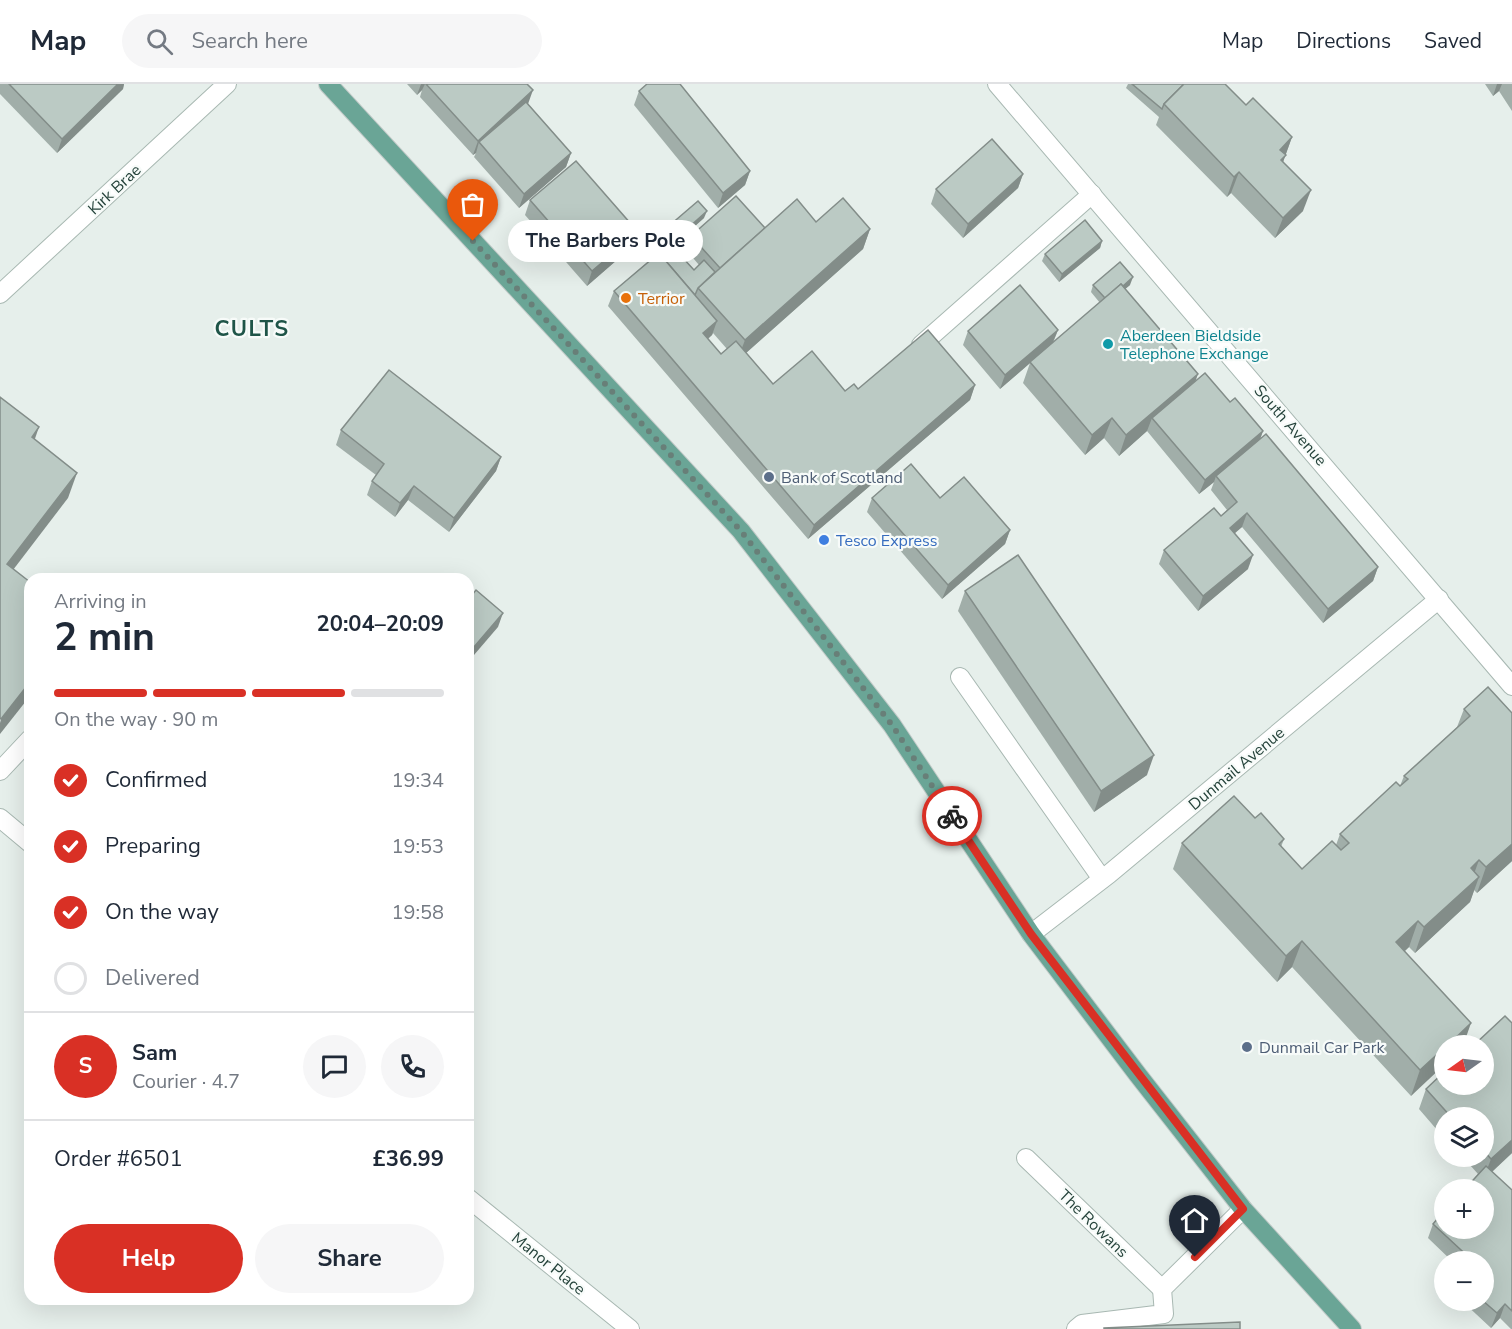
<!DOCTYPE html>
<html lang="en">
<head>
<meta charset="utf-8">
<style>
  :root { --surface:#fff; --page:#f6f6f7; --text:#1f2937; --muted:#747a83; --line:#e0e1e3; --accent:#d93025 }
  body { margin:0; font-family:"Nunito Sans",sans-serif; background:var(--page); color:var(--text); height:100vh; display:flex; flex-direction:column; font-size:22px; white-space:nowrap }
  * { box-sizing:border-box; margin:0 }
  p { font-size:20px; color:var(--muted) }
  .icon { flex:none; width:33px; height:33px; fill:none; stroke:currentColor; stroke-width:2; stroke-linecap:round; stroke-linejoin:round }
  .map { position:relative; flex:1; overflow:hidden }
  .details { position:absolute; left:24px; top:489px; width:450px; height:732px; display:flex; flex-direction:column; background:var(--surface); border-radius:18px; box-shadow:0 6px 24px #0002 }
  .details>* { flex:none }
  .needle { width:39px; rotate:256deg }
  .controls { position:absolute; left:1434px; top:951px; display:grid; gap:12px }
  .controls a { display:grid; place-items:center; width:60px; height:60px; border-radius:50%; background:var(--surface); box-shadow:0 6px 24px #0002; font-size:30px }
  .pin { position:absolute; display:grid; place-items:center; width:51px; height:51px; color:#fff; margin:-62px -26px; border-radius:50% 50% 50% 0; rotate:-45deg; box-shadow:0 0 6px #0007 }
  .pin .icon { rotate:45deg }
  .courier { position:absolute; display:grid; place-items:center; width:60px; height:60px; margin:-30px; border:4px solid #d93025; border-radius:50%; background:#fff; color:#222; box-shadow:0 2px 8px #0007 }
  .bubble { position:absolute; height:42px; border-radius:21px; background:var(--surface); box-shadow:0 6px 24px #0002; font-size:20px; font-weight:700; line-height:42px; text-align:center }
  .overview em { font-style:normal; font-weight:700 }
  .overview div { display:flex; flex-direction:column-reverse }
  .overview { display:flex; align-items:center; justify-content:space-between; height:102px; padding:0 30px }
  h1 { font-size:39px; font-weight:700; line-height:45px }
  .bar { display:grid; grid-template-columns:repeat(4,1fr); gap:9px 6px; align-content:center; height:72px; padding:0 30px }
  .bar i { height:8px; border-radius:4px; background:var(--line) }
  .bar .current { background:var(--accent) }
  .bar p { grid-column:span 4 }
  .line { display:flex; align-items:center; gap:15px; padding:0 30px; border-top:2px solid var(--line) }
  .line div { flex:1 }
  .round { display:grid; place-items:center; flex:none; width:63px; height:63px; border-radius:32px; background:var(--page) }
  ol { padding:0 30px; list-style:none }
  li { display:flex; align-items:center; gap:18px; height:66px }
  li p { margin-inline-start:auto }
  li .icon { padding:6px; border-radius:50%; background:var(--accent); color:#fff; stroke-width:4 }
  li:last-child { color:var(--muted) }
  li i { width:33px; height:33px; border:3px solid var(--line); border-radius:50% }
  .cta { display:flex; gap:12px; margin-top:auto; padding:12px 30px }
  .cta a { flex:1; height:69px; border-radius:36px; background:var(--accent); color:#fff; font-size:24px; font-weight:700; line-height:69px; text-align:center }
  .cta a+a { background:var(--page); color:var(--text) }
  header { display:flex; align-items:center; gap:36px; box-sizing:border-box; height:84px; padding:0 30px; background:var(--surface); border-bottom:2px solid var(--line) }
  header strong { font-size:28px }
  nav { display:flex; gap:33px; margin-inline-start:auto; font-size:21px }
  .search { width:420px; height:54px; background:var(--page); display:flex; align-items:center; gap:15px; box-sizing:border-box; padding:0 21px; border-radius:33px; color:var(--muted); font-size:22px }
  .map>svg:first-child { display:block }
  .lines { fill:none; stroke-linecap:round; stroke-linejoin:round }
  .service-casing { stroke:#a8b8b2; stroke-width:20 }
  .minor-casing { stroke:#a8b8b2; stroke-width:20 }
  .tertiary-casing { stroke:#a8b8b2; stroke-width:20 }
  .primary-casing { stroke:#c2cac8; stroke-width:20 }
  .service { stroke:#fff; stroke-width:18 }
  .minor { stroke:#fff; stroke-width:18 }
  .tertiary { stroke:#fff; stroke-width:18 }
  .primary { stroke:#6aa596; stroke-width:18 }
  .wall { fill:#a1aea9; fill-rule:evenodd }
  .shaded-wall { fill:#838d89 }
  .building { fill:#bbcac4; stroke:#838d89; stroke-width:1.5 }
  .done { stroke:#687f78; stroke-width:6; stroke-dasharray:0 10.8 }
  .route { stroke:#d93025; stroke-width:8 }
  .food-dot { fill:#e8710a; stroke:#f7fbf9; stroke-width:2 }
  .culture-dot { fill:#0f9aa8; stroke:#f7fbf9; stroke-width:2 }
  .service-dot { fill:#5c6f8a; stroke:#f7fbf9; stroke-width:2 }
  .shop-dot { fill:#3f7fe0; stroke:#f7fbf9; stroke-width:2 }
  .labels { text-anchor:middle; stroke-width:4.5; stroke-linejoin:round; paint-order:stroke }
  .street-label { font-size:16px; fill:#24423a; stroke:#f7fbf9 }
  .food-label { font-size:16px; fill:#c56008; stroke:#f7fbf9; text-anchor:start }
  .culture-label { font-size:16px; fill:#0d838f; stroke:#f7fbf9; text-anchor:start }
  .service-label { font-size:16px; fill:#4e5e75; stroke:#f7fbf9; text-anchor:start }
  .shop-label { font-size:16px; fill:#366cbe; stroke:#f7fbf9; text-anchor:start }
  .district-label { font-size:22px; font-weight:bold; letter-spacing:1.5px; fill:#1f5548; stroke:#f7fbf9 }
</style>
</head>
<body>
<header>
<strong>Map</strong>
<div class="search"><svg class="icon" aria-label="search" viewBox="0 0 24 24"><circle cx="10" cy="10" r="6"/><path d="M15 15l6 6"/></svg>Search here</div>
<nav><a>Map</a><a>Directions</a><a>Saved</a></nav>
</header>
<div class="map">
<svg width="1512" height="1245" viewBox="0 0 1512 1245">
  <rect width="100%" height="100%" fill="#e6efeb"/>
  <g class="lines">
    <g class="service-casing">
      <g id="service">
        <polyline points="921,261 1092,110"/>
        <polyline points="960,593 1102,795"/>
        <polyline points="0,687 30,655"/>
      </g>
    </g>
    <g class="minor-casing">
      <g id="minor">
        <polyline points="997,0 1512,602"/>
        <polyline points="0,734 30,759"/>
        <polyline points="1031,850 1109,790 1439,515"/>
        <polyline points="1026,1074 1162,1205"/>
        <polyline points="468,1114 630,1245"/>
        <polyline points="1076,1245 1082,1240 1164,1230 1162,1205 1243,1125"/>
      </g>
    </g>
    <g class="tertiary-casing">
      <polyline id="tertiary" points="0,210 227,0"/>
    </g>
    <g class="primary-casing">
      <polyline id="primary" points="328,0 741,447 892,641 1031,850 1138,991 1243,1125 1352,1245"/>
    </g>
    <use href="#service" class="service"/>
    <use href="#minor" class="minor"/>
    <use href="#tertiary" class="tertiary"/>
    <use href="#primary" class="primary"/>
  </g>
  <g class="wall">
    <polygon points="0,0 124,0 123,5 57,69 0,10"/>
    <polygon points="407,0 527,0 528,20 571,69 566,83 519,124 474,73 476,69 473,71 420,13 422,6 417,11"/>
    <polygon points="1128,0 1225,0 1246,21 1292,53 1283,78 1303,127 1275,154 1231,109 1227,113 1156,41 1159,33 1126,4"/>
    <polygon points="1485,0 1512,0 1512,27 1499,7 1493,12"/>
    <polygon points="639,7 750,87 745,101 718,124 634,21"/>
    <polygon points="1023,90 1018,104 963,154 931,120 936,105"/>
    <polygon points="530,116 633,162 587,202 525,131"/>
    <path d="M704,134l-25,22 8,8 4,-12 74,-8 51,-6 54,7 -7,20 -117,104 27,31 72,7 13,-2 117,-4 -5,15 -162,139 -200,-233 6,-15 35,-30 -1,-1 3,-8 18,-17 -2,-2 3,-8zM688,168l11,13 -5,5 -10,-11zM713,249l14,16 -6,5 -13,-15 4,-4z"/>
    <polygon points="1102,157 1100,164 1059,198 1042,177 1045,170"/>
    <polygon points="1093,201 1130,201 1125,205 1195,297 1230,318 1263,347 1260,355 1378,483 1373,497 1323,539 1242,443 1234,449 1248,485 1198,527 1159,480 1164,466 1221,432 1227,426 1211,406 1214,398 1199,410 1147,347 1119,372 1104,354 1085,371 1023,299 1030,279 1000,305 963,261 968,247 1058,246 1053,259 1100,219 1091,208"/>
    <polygon points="341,346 501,373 496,387 449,448 408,416 395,433 367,411 372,397 376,391 336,361"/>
    <polygon points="872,414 940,414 1010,446 1005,460 942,515 867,428"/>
    <polygon points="965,507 1147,691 1094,728 958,527"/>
    <polygon points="1488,603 1512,777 1477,809 1474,806 1470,818 1415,869 1409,863 1404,868 1471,939 1411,1012 1292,883 1277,898 1173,785 1182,759 1255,734 1284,755 1281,763 1302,785 1336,761 1340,750 1400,702 1404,692 1457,643 1464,625"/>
    <polygon points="1512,939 1512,1069 1492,1088 1512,1106 1512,1245 1511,1245 1500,1234 1491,1244 1461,1216 1484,1216 1484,1178 1453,1178 1428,1154 1433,1140 1478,1090 1462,1072 1484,1072 1484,1034 1444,1034 1444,1054 1419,1025 1426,1005"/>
  </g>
  <g class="shaded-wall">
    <polygon points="118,0 124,0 123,5 57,69 62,55"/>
    <polygon points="421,0 425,0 422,6 417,11"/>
    <polygon points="1497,0 1502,0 1499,7 1493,12"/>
    <polygon points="533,6 528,20 479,58 476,69 473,71 478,57"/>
    <polygon points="1292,53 1278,92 1280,66"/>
    <polygon points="571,69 566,83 519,124 524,110"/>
    <polygon points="750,87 745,101 718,124 723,109"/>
    <polygon points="1239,88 1231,109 1227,113 1234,93"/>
    <polygon points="1023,90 1018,104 963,154 968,140"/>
    <polygon points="1311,106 1303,127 1275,154 1283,134"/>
    <polygon points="707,127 704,134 676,159 679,152"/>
    <polygon points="870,145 863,165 737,277 745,256"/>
    <polygon points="638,148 633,162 587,202 592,187"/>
    <polygon points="1102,157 1100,164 1059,198 1062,190"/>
    <polygon points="689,167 686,174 679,180 682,173"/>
    <polygon points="1133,193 1130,201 1104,223 1107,216"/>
    <polygon points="717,237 712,251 698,263 703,249"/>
    <polygon points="1058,246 1052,260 1000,305 1005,291"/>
    <polygon points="1198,290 1191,310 1152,334 1147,347 1119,372 1126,351"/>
    <polygon points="975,301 970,316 808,455 814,441"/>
    <polygon points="1112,334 1104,354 1085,371 1092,351"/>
    <polygon points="39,343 30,369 32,353"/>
    <polygon points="1263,347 1258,361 1216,392 1214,398 1199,410 1205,396"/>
    <polygon points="501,373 496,387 449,448 454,434"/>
    <polygon points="77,389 68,414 0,503 7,480"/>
    <polygon points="414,402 408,416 395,433 400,419"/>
    <polygon points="1247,429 1242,443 1225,458 1230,444"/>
    <polygon points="1010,446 1005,460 942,515 948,501"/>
    <polygon points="1253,471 1248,485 1198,527 1203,512"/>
    <polygon points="1378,483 1373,497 1323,539 1328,525"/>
    <polygon points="503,529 498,543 468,578 468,570"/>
    <polygon points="30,598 30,612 0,650 0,639 1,635"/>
    <polygon points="1154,671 1147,691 1094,728 1101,707"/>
    <polygon points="1512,760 1512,777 1477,809 1486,783"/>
    <polygon points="1479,776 1470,801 1479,793 1470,818 1415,869 1424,843 1471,784"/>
    <polygon points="1418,837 1409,863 1386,884 1396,858"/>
    <polygon points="1302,857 1292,883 1277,898 1286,872"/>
    <polygon points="1471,939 1463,962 1447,962"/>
    <polygon points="1444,964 1444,981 1411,1012 1420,986"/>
    <polygon points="1512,1056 1512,1069 1483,1096 1491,1075"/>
    <polygon points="1505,1220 1500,1234 1491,1244 1497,1229"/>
  </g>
  <g class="building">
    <polygon points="9,0 118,0 62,55"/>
    <polygon points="426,0 527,0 533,6 478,57"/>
    <polygon points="647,0 680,0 750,87 723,109 639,7"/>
    <polygon points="1132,0 1184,0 1164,20 1162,25"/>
    <polygon points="1184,0 1225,0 1246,21 1253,14 1292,53 1280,66 1286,71 1281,76 1311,106 1283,134 1239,88 1234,93 1164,20"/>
    <polygon points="526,18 571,69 524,110 479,58"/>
    <polygon points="992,55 1023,90 968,140 936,105"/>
    <polygon points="576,77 638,148 592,187 530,116"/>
    <polygon points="736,112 765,144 720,184 691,152"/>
    <polygon points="843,114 870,145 745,256 698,204 797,115 816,138"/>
    <polygon points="698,117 707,127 679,152 670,141"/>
    <polygon points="1085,136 1102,157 1062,190 1045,170"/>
    <polygon points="673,148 689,167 682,173 694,186 704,176 715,188 698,204 695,211 659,169 654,173 651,168"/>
    <polygon points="659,169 717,237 703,249 721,270 736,257 773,300 812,267 845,307 854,300 858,305 928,246 975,301 814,441 614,207"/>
    <polygon points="1120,178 1133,193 1123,202 1121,200 1105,214 1093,201"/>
    <polygon points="1121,200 1198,290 1126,351 1112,334 1092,351 1030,278"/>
    <polygon points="1020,201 1058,246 1005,291 968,247"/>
    <polygon points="389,286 501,373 454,434 414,402 400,419 372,397 384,380 341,346"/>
    <polygon points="1205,289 1230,318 1235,314 1263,347 1205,396 1152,334"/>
    <polygon points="0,313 39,343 32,353 77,389 7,480 30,498 30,598 1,635 0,634"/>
    <polygon points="1266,350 1378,483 1328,525 1247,429 1230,444 1253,471 1203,512 1164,466 1214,424 1221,432 1237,418 1216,392"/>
    <polygon points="911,380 940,414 964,393 1010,446 948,501 872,414"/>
    <polygon points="1018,471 1154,671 1101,707 965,507"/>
    <polygon points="476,506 503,529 468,570 468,516"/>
    <polygon points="1488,603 1512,629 1512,760 1486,783 1479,776 1471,784 1479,793 1424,843 1418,837 1396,858 1471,939 1447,962 1444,962 1444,964 1420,986 1302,857 1286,872 1182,759 1234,712 1255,734 1261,729 1284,755 1279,760 1302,785 1332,757 1341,766 1349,759 1340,750 1396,698 1400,702 1408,695 1404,692 1470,632 1464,625"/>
    <polygon points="1505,932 1512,939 1512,1056 1491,1075 1484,1067 1484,1034 1452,1034 1426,1005 1444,988 1444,1000 1484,1000 1484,962 1473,962"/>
    <polygon points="1486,1082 1512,1106 1512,1227 1505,1220 1497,1229 1482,1216 1484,1216 1484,1178 1474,1178 1433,1140 1444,1127 1444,1144 1484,1144 1484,1106 1464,1106"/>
    <polygon points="1240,1238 1240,1245 1104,1245 1104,1244"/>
  </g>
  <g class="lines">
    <polyline class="done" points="473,157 741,447 892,641 952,732"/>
    <polyline class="route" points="952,732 1031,850 1243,1125 1195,1173"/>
  </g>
  <circle class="food-dot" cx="626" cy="214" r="6"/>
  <circle class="culture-dot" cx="1108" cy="260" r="6"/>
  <g class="service-dot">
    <circle cx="769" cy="393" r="6"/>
    <circle cx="1247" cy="963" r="6"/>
  </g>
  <circle class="shop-dot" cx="824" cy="456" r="6"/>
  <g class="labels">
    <g class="street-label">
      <text transform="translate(114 105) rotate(-43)" y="6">Kirk Brae</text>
      <text transform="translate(1291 341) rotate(49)" y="6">South Avenue</text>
      <text transform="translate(1236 684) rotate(-40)" y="6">Dunmail Avenue</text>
      <text transform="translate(1094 1139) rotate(44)" y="6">The Rowans</text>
      <text transform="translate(549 1179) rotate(39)" y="6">Manor Place</text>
    </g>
    <g class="food-label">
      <text x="638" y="220">Terrior</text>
    </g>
    <g class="culture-label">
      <text x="1120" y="257">Aberdeen Bieldside<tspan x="1120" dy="18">Telephone Exchange</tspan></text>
    </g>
    <g class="service-label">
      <text x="781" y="399">Bank of Scotland</text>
      <text x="1259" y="969">Dunmail Car Park</text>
    </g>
    <g class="shop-label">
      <text x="836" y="462">Tesco Express</text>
    </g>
    <g class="district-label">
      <text x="252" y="252">CULTS</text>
    </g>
  </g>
</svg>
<div class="controls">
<a><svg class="needle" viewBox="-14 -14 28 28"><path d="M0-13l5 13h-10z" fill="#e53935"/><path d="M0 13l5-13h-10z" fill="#747a83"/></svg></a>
<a><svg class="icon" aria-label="layers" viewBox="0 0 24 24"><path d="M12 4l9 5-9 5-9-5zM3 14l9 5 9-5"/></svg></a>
<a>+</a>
<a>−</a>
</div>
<div class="pin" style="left:473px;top:157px;background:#ea580c"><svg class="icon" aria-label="bag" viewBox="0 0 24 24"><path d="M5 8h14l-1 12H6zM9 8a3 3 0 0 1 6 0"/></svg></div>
<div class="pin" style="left:1195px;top:1173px;background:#1f2937"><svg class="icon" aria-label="home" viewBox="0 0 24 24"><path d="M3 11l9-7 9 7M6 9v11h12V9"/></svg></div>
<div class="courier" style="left:952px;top:732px"><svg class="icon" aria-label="bike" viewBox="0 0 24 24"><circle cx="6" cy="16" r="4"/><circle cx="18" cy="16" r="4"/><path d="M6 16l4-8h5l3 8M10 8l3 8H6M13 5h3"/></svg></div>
<div class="bubble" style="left:508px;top:136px;width:195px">The Barbers Pole</div>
<section class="details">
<div class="overview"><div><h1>2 min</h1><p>Arriving in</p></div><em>20:04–20:09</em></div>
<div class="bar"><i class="current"></i><i class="current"></i><i class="current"></i><i></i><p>On the way · 90 m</p></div>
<ol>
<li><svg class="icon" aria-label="check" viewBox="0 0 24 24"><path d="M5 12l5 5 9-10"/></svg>Confirmed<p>19:34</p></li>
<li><svg class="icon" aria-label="check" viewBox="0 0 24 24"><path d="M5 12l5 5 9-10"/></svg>Preparing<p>19:53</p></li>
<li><svg class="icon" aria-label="check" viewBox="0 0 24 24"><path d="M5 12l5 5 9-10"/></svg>On the way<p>19:58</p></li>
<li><i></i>Delivered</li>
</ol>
<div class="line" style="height:108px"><b class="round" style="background:var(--accent);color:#fff">S</b><div><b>Sam</b><p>Courier · 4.7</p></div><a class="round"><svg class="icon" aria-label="chat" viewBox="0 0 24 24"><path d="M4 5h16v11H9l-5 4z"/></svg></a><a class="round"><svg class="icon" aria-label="phone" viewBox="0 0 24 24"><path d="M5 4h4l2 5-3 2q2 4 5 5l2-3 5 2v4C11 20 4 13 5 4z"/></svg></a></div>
<div class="line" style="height:78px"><div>Order #6501</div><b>£36.99</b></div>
<div class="cta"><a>Help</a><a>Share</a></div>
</section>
</div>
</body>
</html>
